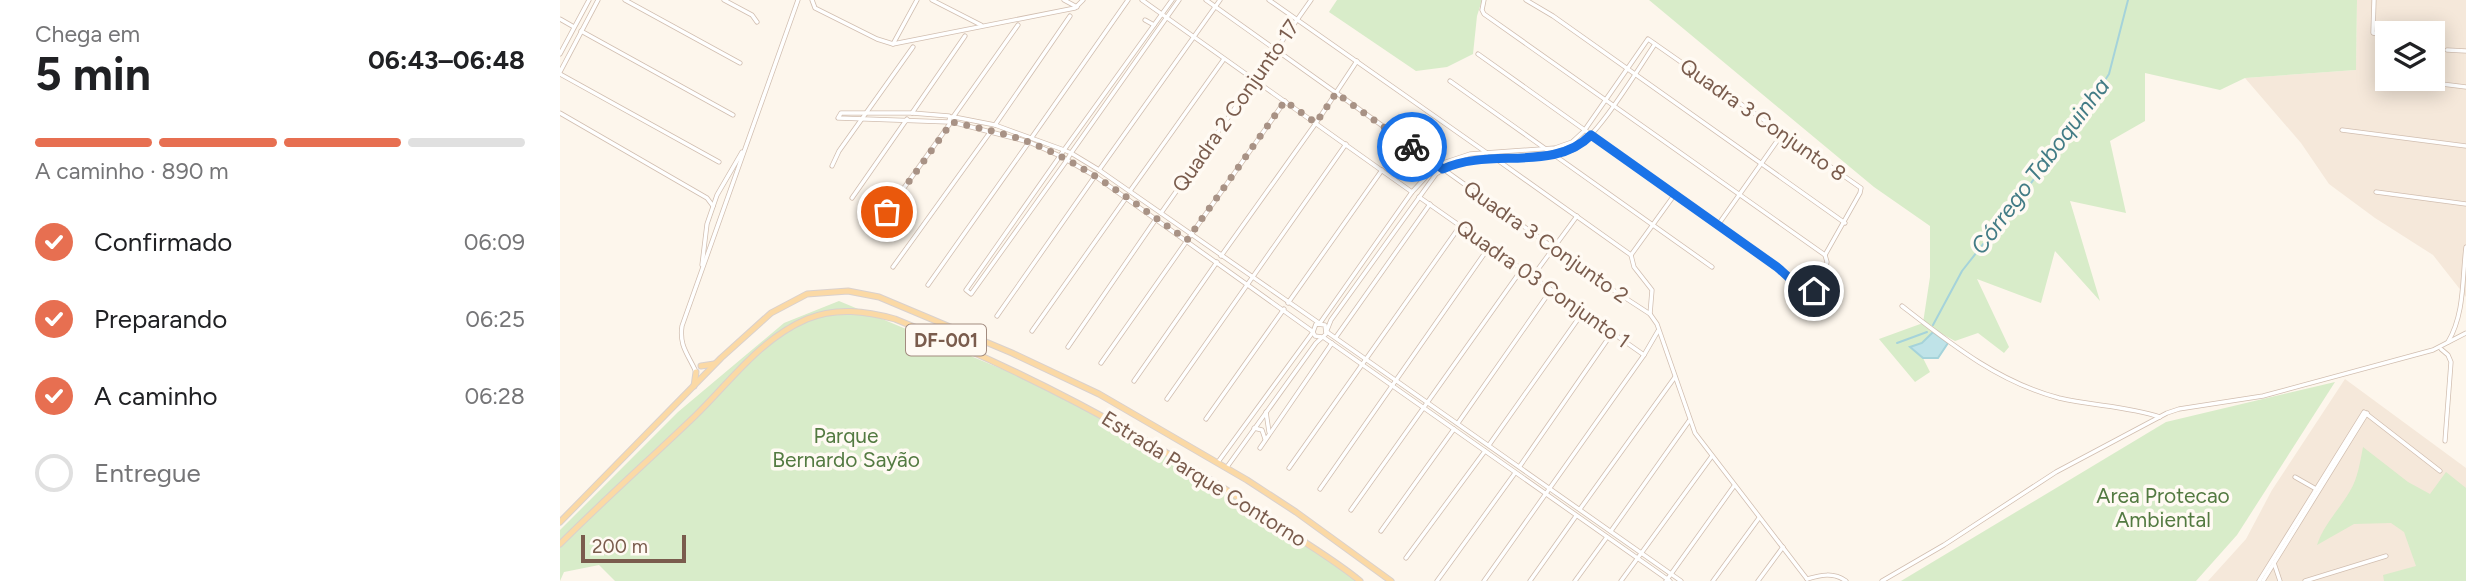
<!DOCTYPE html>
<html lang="pt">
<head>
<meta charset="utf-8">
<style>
  :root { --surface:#fff; --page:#f2f2f2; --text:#202124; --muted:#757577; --line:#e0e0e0; --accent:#e76f51 }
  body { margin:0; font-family:Figtree,sans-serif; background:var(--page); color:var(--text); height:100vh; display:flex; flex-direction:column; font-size:26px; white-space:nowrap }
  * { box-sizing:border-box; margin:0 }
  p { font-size:23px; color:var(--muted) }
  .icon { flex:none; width:38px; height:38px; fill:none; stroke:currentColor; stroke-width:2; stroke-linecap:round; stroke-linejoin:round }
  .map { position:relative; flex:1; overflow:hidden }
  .details { display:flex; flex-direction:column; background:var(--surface); width:560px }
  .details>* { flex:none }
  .buttons { position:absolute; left:1815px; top:21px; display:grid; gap:14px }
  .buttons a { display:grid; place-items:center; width:70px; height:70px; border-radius:0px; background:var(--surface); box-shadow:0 4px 18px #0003; font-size:35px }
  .scale { position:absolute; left:21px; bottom:18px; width:105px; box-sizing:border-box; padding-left:7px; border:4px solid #7a5c4d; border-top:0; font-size:19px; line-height:24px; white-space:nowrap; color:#7a5c4d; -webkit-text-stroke:5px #fffaf3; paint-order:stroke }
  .pin { position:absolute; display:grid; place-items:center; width:60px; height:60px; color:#fff; margin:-30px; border:4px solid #fff; border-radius:50%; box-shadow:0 2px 7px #0007 }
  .courier { position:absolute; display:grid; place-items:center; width:70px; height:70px; margin:-35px; border:5px solid #1a73e8; border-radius:50%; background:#fff; color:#222; box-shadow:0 2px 9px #0007 }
  .headline em { font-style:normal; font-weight:700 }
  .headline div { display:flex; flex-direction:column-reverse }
  .headline { display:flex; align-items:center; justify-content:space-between; height:119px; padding:0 35px }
  h1 { font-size:46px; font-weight:700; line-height:52px }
  .bar { display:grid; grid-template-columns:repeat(4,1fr); gap:10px 7px; align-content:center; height:84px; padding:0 35px }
  .bar i { height:9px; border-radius:5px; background:var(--line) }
  .bar .on { background:var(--accent) }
  .bar p { grid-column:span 4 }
  ol { padding:0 35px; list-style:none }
  li { display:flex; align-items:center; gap:21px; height:77px }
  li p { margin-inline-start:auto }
  li .icon { padding:7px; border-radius:50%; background:var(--accent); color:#fff; stroke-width:4 }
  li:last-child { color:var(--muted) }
  li i { width:38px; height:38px; border:4px solid var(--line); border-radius:50% }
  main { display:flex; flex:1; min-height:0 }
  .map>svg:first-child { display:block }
  .residential { fill:#f5e8da; fill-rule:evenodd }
  .green { fill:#d8ecc9 }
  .water { fill:#bfe3e8; stroke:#a5d3da; stroke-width:2 }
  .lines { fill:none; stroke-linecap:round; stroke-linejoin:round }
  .stream { stroke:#a5d3da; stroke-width:2 }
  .minor-casing { stroke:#d1beb0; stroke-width:5 }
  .major-casing { stroke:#dad1cd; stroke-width:7 }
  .minor { stroke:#fff; stroke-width:3.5 }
  .major { stroke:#fbd9a5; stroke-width:5 }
  .done { stroke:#a89285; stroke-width:7; stroke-dasharray:0 12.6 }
  .route { stroke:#1a73e8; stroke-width:9 }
  .labels { text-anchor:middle; stroke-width:7; stroke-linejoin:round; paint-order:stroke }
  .shield { fill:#fffaf3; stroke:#a28b7f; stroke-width:2 }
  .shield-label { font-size:19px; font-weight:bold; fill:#7a5c4d }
  .street-label { font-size:21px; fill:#7a5c4d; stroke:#fffaf3 }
  .park-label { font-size:21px; fill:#537a41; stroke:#fffaf3 }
  .water-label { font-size:23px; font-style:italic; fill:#437c86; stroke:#fffaf3 }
</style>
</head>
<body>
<main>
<section class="details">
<div class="headline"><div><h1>5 min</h1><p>Chega em</p></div><em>06:43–06:48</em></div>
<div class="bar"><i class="on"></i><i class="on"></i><i class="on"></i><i></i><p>A caminho · 890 m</p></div>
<ol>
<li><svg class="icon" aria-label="check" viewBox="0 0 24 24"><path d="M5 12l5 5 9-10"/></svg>Confirmado<p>06:09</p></li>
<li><svg class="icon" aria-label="check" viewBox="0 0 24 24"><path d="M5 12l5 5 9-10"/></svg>Preparando<p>06:25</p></li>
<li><svg class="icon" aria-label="check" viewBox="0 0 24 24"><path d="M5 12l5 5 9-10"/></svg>A caminho<p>06:28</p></li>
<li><i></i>Entregue</li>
</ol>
</section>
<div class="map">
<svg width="1906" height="581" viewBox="0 0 1906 581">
  <rect width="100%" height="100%" fill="#fdf6ec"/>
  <g class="residential">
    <path d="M1797,0h109v297l-33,-42 -58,-37 -46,-34 -28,-41 -56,-65 111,-8zM1827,33h45v46h-45z"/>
    <polygon points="1785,379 1906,468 1906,581 1648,581 1686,539 1712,490"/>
  </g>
  <g class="green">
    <polygon points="777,0 922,0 917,16 913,54 887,67 856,71 769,12"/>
    <polygon points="1089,0 1797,0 1796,70 1685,78 1660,90 1585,73 1585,121 1550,141 1566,213 1510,201 1540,301 1495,251 1481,303 1417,279 1449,347 1444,353 1418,333 1395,341 1367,326 1373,332 1362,343 1350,347 1363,358 1370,372 1355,382 1319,339 1363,323 1370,277 1370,226 1314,187"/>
    <polygon points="279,301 504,395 658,481 801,581 55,581 39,565 4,572 0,581 0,530 118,412 224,323"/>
    <polygon points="1775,382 1677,535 1636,581 1341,581 1606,422"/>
    <path d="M1803,447l45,35 22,12 16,-22 20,16v93h-82l-1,-6 33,-9 -12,-34 -13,-9 -37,1 -37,21c7,-21 22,-35 33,-54 8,-13 10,-29 13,-44z"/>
  </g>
  <polygon class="water" points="1373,332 1388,343 1378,358 1363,358 1350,347 1362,343"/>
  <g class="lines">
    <g class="stream">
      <polyline points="1373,325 1402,271 1511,132 1549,74 1568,0"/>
      <polyline points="1337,343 1367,332"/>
    </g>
    <g class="minor-casing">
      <g id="minor">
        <polyline points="65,0 180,63"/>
        <polyline points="164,0 192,15 197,22"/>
        <polyline points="252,0 255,8 317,39 333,44 515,8 523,0"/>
        <polyline points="372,0 421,25"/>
        <polyline points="504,0 517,7"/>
        <polyline points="582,0 852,192"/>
        <polyline points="619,0 511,153 507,160 500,156 504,150 511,153 539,170 759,323"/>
        <polyline points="646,0 1050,288 1090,314 1097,324 1135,433 1247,579"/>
        <polyline points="709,0 927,153"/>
        <polyline points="966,0 993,16 1285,223"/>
        <polyline points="1814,0 1813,33 1827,36"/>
        <polyline points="0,19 14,27"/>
        <polyline points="585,20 594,25"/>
        <polyline points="21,31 173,115"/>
        <polyline points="333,44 357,0"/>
        <polyline points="1887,50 1906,51"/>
        <polyline points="0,54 29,0"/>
        <path d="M918,54l299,213c14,10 27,31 45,20l5,-25 -2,-7 -341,-241 -2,-4 2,-10"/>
        <polyline points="0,72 38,0"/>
        <polyline points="0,74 159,162"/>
        <polyline points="890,81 1152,267"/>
        <polyline points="1866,82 1906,87"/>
        <polyline points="0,113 147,198 153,206"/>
        <polyline points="352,113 405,36"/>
        <polyline points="389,116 352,113 281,113 278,118 389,122"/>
        <polyline points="393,117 458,25"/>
        <polyline points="394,117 390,117 389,121 393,122 394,117 435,125 504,150 612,0"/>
        <polyline points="392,122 469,142 500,156 406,290 411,294 507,160 535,176 752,331"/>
        <polyline points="435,125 510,16"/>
        <polyline points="1782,130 1906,146"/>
        <polyline points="472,137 568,0"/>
        <polyline points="936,159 1071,255"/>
        <polyline points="272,166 279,151 353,47"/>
        <polyline points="539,170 660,0"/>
        <polyline points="570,191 664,59"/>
        <polyline points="1816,192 1906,204"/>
        <polyline points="859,197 1084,355"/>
        <polyline points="292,198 347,119"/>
        <polyline points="601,213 751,0"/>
        <polyline points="1158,225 1222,134"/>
        <polyline points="311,234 391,122"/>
        <polyline points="661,256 756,123 797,61"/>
        <polyline points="142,265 147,224 157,195 182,152"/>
        <polyline points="333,267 431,131"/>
        <polyline points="973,276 1017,216"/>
        <polyline points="368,285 469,142"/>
        <polyline points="728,303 822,170"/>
        <path d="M1342,306c49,38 96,76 157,92 34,8 68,8 101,19"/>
        <polyline points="1090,314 1092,290 1074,267 1071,255 1115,194"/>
        <polyline points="437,316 535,176"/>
        <polyline points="760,323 852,192 877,165 910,154 995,148 1012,142 1024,131 1088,39 1301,188 1300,193 1265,255"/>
        <path d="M767,330l4,-10 105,-146c28,-20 67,-16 100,-18 12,-1 25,-1 37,-6 24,-12 65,-81 82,-106"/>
        <polyline points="472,331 566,198"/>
        <polyline points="767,332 1121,581"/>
        <polyline points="763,337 1110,581"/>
        <polyline points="776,337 870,204"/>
        <path d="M1888,342c17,-29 14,-63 18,-95"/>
        <polyline points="508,347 596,219"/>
        <polyline points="1881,349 1888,355 1891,362 1885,441"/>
        <polyline points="541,363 725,101"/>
        <path d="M136,372c-8,-18 -17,-26 -14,-46l116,-326"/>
        <polyline points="574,381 657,262"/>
        <polyline points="607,399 786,144"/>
        <polyline points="706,412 709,432"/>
        <polyline points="646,419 724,309"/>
        <polyline points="898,423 991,290"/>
        <polyline points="694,428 702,430 705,439"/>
        <polyline points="929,445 1023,312"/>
        <polyline points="700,448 772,343"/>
        <polyline points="658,462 753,332"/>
        <polyline points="960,466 1052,333"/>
        <polyline points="667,467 756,343 766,334 765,325 756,324 753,332 755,336 762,337"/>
        <polyline points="729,468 900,226"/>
        <polyline points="1735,477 1756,489"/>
        <polyline points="760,489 929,247"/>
        <polyline points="1020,509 1115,377"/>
        <polyline points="791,510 962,269"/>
        <polyline points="821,531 894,429"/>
        <polyline points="1051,531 1129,421"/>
        <polyline points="846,558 925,451"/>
        <polyline points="1714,563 1720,581"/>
        <path d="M1247,579c14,-4 26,-7 39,2"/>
        <polyline points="877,581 955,473"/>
        <polyline points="924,581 1084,355 1098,331"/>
        <polyline points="970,581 1016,516"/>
        <polyline points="1015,581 1047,537"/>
        <polyline points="1061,581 1152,456"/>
        <polyline points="1106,581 1174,486"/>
        <polyline points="1153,581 1199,518"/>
        <polyline points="1198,581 1223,547"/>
        <polyline points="1322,581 1384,545 1496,472 1607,413 1619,409 1703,396 1873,350 1906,333"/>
        <polyline points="1699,581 1804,412 1880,471"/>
        <polyline points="1703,581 1807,413"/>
        <polyline points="1745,581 1826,556"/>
      </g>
    </g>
    <g class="major-casing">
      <g id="major">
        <polyline points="390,341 386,336 391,331 404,336"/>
        <polyline points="141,366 154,364"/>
        <polyline points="134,386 136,372"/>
        <polyline points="0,522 161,358 211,313 247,294 288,291 319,297 452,353 539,394 687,480 736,512 831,581"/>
        <path d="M0,544c44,-44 90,-85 135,-128 35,-34 65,-77 112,-97 29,-12 59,-8 88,0 137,55 266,124 387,208 26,18 54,34 78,54"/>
      </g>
    </g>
    <use href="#minor" class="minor"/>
    <use href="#major" class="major"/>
  </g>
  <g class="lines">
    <path class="done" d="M327,212l65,-90c27,6 54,11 79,21 57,22 105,62 156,97l98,-139 31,22 20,-30 76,54"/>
    <path class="route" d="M852,147l31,22c46,-22 111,4 148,-34l186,132c11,9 22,23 37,24"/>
  </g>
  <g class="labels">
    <rect class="shield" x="346" y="324.5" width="80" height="31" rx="5"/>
    <g class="shield-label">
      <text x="386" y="347">DF-001</text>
    </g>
    <g class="street-label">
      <text transform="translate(676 106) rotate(-55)" y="7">Quadra 2 Conjunto 17</text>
      <text transform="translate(1203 120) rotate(35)" y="7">Quadra 3 Conjunto 8</text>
      <text transform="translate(986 242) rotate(35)" y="7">Quadra 3 Conjunto 2</text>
      <text transform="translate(983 284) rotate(35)" y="7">Quadra 03 Conjunto 1</text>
      <text transform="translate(644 479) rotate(32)" y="7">Estrada Parque Contorno</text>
    </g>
    <g class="park-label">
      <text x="286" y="443">Parque<tspan x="286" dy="24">Bernardo Sayão</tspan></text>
      <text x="1603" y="503">Area Protecao<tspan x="1603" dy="24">Ambiental</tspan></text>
    </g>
    <g class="water-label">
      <text transform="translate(1480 166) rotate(-53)" y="8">Córrego Taboquinha</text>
    </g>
  </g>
</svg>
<div class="buttons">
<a><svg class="icon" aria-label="layers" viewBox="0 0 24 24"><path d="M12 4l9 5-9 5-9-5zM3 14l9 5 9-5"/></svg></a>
</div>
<div class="scale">200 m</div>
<div class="pin" style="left:327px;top:212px;background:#ea580c"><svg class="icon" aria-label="bag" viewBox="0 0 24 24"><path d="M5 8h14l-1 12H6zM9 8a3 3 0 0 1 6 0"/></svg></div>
<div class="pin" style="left:1254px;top:291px;background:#1f2937"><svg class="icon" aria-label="home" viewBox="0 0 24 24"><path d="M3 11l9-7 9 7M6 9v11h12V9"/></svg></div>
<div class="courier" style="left:852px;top:147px"><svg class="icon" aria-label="bike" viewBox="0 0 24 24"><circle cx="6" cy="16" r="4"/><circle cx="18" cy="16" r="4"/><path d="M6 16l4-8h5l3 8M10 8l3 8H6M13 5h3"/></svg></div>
</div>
</main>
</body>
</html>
